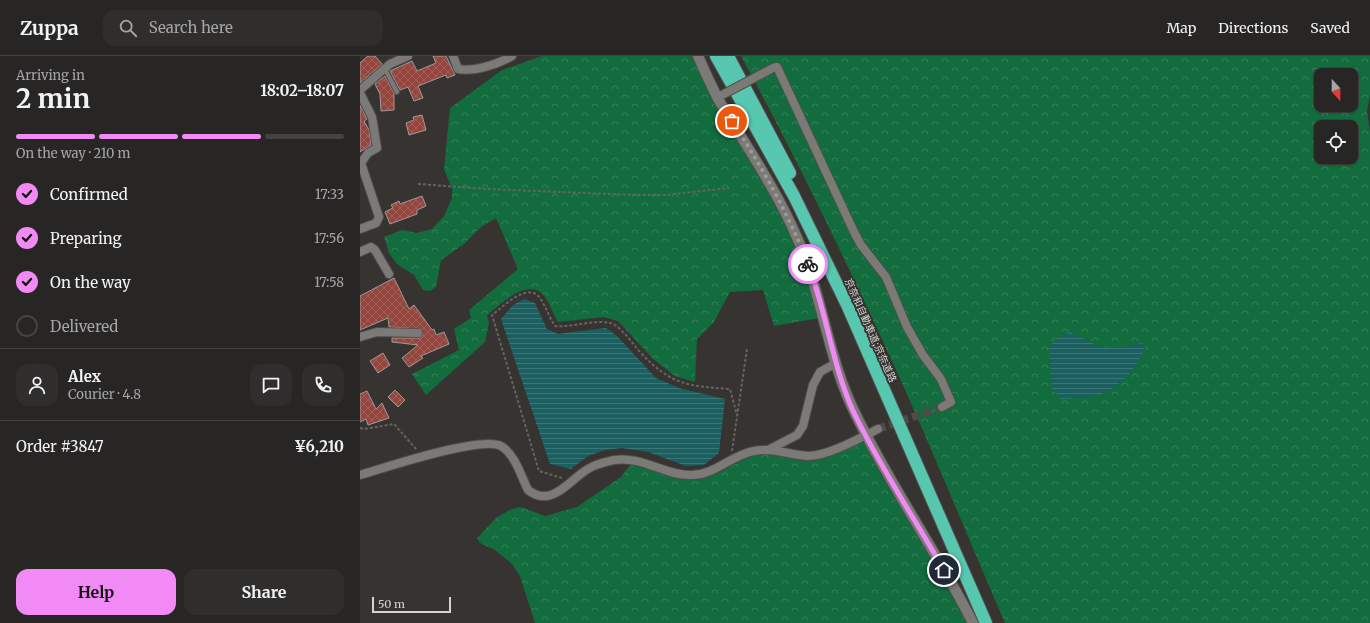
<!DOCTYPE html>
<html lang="en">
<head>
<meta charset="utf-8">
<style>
  :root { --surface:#282625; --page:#302e2d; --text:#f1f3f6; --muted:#a5a5a7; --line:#444342; --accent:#f18af4 }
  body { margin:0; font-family:Merriweather,"Noto Sans JP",serif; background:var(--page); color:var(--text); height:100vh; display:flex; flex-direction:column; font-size:15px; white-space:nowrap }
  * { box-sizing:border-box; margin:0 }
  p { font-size:13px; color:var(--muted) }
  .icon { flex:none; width:22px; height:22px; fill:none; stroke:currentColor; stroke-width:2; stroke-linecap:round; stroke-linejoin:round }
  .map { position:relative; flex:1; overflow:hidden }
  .panel { display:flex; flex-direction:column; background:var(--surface); width:360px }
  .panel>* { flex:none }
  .needle { width:26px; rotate:159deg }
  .buttons { position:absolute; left:954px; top:12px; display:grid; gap:8px }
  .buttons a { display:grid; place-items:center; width:44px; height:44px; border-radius:8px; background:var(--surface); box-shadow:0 1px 3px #0004,0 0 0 1px var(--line); font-size:20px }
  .scale { position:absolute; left:12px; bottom:10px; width:79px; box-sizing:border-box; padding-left:4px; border:2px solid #d5d4d2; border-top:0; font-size:11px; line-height:14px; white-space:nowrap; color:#d5d4d2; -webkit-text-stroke:3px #363331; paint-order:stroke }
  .pin { position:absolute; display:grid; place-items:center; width:34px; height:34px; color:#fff; margin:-17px; border:2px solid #fff; border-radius:50%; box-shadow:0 1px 4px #0007 }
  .courier { position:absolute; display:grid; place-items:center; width:40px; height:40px; margin:-20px; border:3px solid #f18af4; border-radius:50%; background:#fff; color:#222; box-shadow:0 1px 5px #0007 }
  .headline em { font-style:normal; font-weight:700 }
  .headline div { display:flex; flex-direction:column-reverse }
  .headline { display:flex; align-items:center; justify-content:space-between; height:68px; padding:0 16px }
  h1 { font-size:26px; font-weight:700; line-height:30px }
  .bar { display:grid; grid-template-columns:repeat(4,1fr); gap:6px 4px; align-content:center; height:48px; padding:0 16px }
  .bar i { height:5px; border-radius:3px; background:var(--line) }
  .bar .active { background:var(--accent) }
  .bar p { grid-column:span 4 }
  .line { display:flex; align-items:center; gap:10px; padding:0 16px; border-top:1px solid var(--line) }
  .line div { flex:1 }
  .round { display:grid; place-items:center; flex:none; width:42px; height:42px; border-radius:12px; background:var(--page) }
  ol { padding:0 16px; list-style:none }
  li { display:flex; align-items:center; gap:12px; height:44px }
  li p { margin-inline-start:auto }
  li .icon { padding:4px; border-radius:50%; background:var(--accent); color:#111; stroke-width:4 }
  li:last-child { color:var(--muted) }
  li i { width:22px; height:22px; border:2px solid var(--line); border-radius:50% }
  .button { display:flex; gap:8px; margin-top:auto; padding:8px 16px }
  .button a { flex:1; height:46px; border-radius:12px; background:var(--accent); color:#111; font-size:16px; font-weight:700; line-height:46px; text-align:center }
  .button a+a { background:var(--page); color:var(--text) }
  header { display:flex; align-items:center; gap:24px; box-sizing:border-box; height:56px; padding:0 20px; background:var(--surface); border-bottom:1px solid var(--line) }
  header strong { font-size:19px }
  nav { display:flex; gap:22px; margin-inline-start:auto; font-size:14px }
  .search { width:280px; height:36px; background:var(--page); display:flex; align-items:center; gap:10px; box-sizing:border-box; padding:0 14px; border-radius:12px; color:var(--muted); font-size:15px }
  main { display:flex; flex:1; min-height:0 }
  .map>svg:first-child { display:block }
  .forest { fill:url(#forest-crowns); fill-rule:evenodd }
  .water { fill:url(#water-rules) }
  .building { fill:url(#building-cross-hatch); stroke:#9f9a9a }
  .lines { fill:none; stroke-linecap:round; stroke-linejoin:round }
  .street-tunnel { stroke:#4e4b49; stroke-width:8; stroke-dasharray:8 4; stroke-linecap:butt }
  .lane-casing { stroke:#514f4d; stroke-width:6 }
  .street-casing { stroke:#514f4d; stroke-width:10 }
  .secondary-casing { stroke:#514f4d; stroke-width:12 }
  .highway-casing { stroke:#514f4d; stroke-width:14 }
  .path { stroke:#666462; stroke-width:2; stroke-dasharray:3 2; stroke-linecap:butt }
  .lane { stroke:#7c7a77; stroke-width:4 }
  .street { stroke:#7c7a77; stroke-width:8 }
  .secondary { stroke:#7c7a77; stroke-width:10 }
  .highway { stroke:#58c7af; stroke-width:12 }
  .street-bridge-casing { stroke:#514f4d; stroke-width:10; stroke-linecap:butt }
  .street-bridge { stroke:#7c7a77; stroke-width:8 }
  .done { stroke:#9d9c9a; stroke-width:4; stroke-dasharray:0 7.2 }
  .route { stroke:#f18af4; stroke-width:5 }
  .labels { text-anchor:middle; stroke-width:3.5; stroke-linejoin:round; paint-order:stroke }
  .street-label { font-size:10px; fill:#d5d4d2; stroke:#363331 }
</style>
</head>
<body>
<header>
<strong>Zuppa</strong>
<div class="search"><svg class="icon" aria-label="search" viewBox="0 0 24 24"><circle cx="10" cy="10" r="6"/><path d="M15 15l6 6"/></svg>Search here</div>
<nav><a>Map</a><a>Directions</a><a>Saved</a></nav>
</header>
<main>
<section class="panel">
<div class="headline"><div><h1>2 min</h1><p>Arriving in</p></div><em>18:02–18:07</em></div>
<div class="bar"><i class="active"></i><i class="active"></i><i class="active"></i><i></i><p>On the way · 210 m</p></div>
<ol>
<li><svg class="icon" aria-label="check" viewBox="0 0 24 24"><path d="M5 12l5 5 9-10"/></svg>Confirmed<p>17:33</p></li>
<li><svg class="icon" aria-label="check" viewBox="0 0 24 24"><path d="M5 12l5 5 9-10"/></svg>Preparing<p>17:56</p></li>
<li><svg class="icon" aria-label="check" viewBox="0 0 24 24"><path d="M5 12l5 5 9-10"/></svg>On the way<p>17:58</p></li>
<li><i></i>Delivered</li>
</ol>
<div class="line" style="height:72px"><a class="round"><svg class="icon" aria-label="person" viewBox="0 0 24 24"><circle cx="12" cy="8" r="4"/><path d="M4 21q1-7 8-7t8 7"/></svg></a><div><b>Alex</b><p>Courier · 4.8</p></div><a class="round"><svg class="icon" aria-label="chat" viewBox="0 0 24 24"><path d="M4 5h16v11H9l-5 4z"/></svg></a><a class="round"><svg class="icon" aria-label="phone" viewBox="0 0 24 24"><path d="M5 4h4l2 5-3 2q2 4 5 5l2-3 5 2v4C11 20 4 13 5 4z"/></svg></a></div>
<div class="line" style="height:52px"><div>Order #3847</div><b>¥6,210</b></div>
<div class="button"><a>Help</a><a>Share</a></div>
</section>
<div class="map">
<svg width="1010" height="567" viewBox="0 0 1010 567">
  <defs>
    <pattern id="forest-crowns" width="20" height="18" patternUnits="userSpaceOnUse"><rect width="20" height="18" fill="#126c3e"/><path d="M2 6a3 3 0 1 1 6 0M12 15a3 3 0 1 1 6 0" fill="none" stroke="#348059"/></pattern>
    <pattern id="water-rules" width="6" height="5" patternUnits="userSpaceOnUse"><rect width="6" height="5" fill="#1b5f60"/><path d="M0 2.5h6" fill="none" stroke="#3b7576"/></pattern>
    <pattern id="building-cross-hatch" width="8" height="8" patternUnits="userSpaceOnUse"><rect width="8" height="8" fill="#94453d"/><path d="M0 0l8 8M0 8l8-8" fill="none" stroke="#a25f58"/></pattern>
  </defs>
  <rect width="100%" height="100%" fill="#363331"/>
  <g class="forest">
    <path d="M182,0h150l22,44 51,82 29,59 15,38 10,39 -45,8 -11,-36 -33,2 -16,30 -17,17 -2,43 -20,-6 -22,-17 -35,-38 -14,-4 -46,5c-5,-8 -8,-18 -14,-26 -15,-20 -44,9 -57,19l2,8 -4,19 -59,53 -14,-21 47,-24 -5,-21 17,-11 -2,-8 49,-41 -22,-51 -15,9 -17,17 -23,16 -5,27 -6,4 -7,-1 -9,-15 -17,-11 -8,-11 -5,-16 18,-7 15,3 15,-4 12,-13 8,-18v-9l-8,-20 6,-61 52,-38z"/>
    <path d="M381,0h629v39l-3,16 3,22v490h-365c-35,-80 -67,-160 -103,-240 -50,-110 -103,-220 -161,-327zM961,19h30v30h-30zM961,71h30v30h-30zM706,278c12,-1 18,6 29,11 16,7 31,2 47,-2l-30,45 -54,-50z"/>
    <path d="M499,386l7,1 16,34 29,44 56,102h-432l-15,-47 -8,-12 -17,-14 -15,-7 -3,-5 20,-21 15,-8 9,-2 24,9 32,-9 44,-30 9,-12c20,2 38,14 59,15 24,1 42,-17 64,-24 20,-6 38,6 58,5 17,-2 33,-12 48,-19z"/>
  </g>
  <g class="water">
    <polygon points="164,243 175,247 187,273 198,278 246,272 257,280 296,322 319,332 365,343 359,397 344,409 326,410 288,396 262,392 245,394 228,400 211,413 190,408 141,263 153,249"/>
    <path d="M710,277c8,1 13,6 20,9 17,10 34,5 52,1l3,4c-7,20 -26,42 -47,48 -11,3 -25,3 -37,4l-9,-11 -3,-41 12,-12z"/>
  </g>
  <g class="building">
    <polygon points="8,0 15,0 22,8 0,27 0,7"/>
    <polygon points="73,0 86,0 95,19 87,22 86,19 58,30 63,42 54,45 48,31 40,34 30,15 52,5 57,15 76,7"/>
    <polygon points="25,20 34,37 34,54 21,55 20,38 15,28"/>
    <polygon points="0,49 7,63 4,65 9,74 11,89 0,96"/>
    <polygon points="62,59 66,74 49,79 46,67 54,64 53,61"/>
    <polygon points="62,140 66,150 57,154 57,158 30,168 25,156 33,152 31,149 39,145 40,148"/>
    <polygon points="34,222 49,253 54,249 72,274 74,273 76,279 84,276 89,288 61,300 63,302 49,311 42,302 58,289 32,286 32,282 60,282 63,278 61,273 29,271 28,262 0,274 0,240"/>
    <polygon points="23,297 30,309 18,317 10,305"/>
    <polygon points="35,334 45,344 38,351 28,341"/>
    <polygon points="7,335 16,353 22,347 29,362 8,369 6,363 0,366 0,338"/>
  </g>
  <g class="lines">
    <polyline class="street-tunnel" points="518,373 582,351"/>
    <g class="lane-casing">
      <polyline id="lane" points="25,13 37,36"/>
    </g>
    <g class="street-casing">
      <g id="street">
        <path d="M93,0l5,13c17,3 40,-5 54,-13"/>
        <polyline points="413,12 417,11 494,176 501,189 526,221 547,271 563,299 581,323 591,346 582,351"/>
        <polyline points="0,34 30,8 48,0"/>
        <polyline points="0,37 12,61 17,92 8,97 1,107 19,161 16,167 0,173"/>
        <polyline points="0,196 11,191 15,194 29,218"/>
        <polyline points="0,281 17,276 58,277"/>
        <polyline points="408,394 437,379 443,370 453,329 460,316 476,307"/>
        <path d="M0,419c24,-7 122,-40 141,-29 14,8 20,30 27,44 24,19 42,-11 60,-21 7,-5 17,-7 26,-9 30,-4 49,15 76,15 24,1 41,-20 64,-24 18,-4 36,4 54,5 20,0 52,-18 70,-27"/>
      </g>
    </g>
    <g class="secondary-casing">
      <path id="secondary" d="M338,0c6,14 13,29 20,43 28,47 59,91 80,141 25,57 30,120 58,175 35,72 81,137 117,208"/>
    </g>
    <g class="highway-casing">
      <g id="highway">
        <polyline points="356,0 434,140 488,251 626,567"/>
        <polyline points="368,0 430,117"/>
      </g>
    </g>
    <g class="path">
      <polyline points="58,128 127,133 276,139 305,139 369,132"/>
      <polyline points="0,372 4,373 34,368 57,394"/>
      <polyline points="372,395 387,293"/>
      <path d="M202,422l-23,-7 -47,-156c11,-8 36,-34 48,-17 6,9 9,19 15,28 17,2 46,-9 60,-1 9,6 18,19 25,27 31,33 47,34 90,37l7,26"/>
    </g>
    <use href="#lane" class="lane"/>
    <use href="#street" class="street"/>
    <use href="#secondary" class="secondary"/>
    <use href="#highway" class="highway"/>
    <g class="street-bridge-casing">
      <polyline id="street-bridge" points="362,39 413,12"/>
    </g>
    <use href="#street-bridge" class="street-bridge"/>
  </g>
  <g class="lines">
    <path class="done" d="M372,65c30,46 56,92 76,143"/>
    <path class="route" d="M448,208c19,49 24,103 47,151 26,53 59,103 89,155"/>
  </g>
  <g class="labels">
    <g class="street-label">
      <text transform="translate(511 274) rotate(66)" y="4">京奈和自動車道;京奈道路</text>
    </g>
  </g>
</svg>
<div class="buttons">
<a><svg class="needle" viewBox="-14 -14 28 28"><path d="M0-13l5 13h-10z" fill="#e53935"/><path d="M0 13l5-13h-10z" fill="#a5a5a7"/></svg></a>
<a><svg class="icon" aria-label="locate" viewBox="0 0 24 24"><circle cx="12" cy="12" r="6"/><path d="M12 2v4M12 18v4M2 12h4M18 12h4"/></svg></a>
</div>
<div class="scale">50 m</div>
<div class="pin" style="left:372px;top:65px;background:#ea580c"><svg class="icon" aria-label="bag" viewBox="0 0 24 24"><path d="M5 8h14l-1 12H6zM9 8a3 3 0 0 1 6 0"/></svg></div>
<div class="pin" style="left:584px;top:514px;background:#1f2937"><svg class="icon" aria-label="home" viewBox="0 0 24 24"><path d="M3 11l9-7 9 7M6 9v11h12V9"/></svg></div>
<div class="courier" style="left:448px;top:208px"><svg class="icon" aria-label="bike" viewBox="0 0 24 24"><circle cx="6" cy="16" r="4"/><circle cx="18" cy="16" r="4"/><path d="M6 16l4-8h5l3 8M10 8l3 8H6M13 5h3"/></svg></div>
</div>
</main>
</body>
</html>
